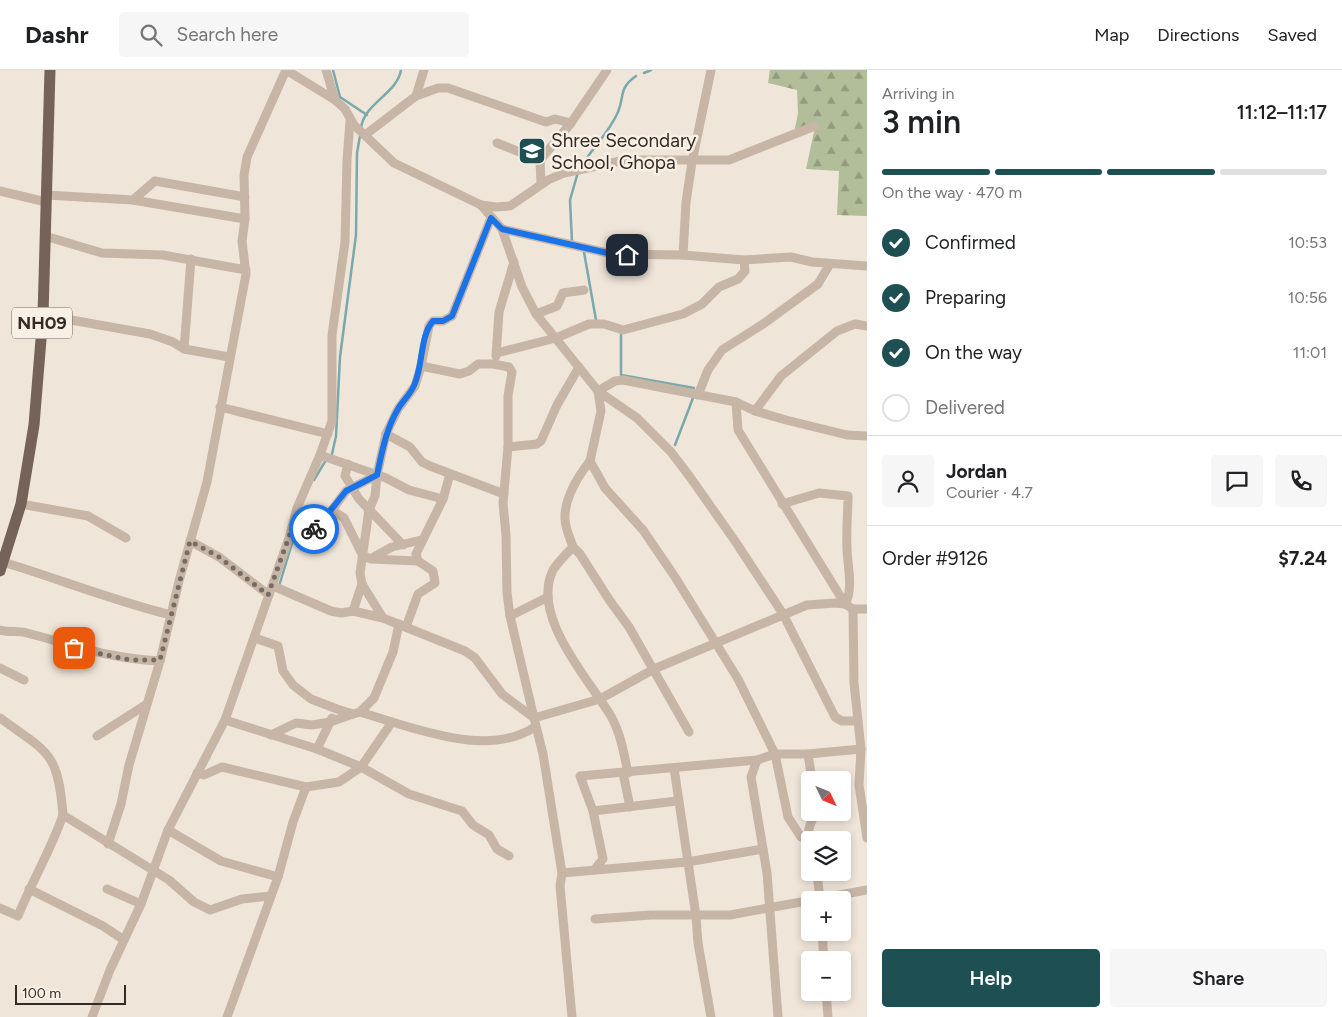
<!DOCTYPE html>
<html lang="en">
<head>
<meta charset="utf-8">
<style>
  :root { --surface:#fff; --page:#f6f6f6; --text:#202124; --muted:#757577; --line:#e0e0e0; --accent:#1e4f53 }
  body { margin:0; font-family:Figtree,sans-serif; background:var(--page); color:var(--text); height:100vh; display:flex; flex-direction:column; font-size:19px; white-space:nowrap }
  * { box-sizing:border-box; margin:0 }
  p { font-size:16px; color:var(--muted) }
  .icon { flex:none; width:28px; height:28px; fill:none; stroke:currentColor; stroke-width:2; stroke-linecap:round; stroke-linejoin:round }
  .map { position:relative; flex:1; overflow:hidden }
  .panel { display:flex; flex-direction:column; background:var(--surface); width:475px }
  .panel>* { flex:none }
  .needle { width:32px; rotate:133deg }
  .fabs { position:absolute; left:801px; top:701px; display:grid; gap:10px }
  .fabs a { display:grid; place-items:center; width:50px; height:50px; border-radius:5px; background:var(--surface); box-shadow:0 2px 8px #0003; font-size:25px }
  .scale { position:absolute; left:15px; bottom:12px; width:111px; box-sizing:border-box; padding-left:5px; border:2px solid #342b26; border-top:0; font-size:14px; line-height:18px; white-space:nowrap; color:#342b26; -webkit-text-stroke:4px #f8efe5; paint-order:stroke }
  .pin { position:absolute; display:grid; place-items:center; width:42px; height:42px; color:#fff; margin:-21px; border-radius:10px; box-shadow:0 2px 8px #0006 }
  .courier { position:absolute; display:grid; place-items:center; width:50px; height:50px; margin:-25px; border:4px solid #1a73e8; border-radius:50%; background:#fff; color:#222; box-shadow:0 1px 6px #0007 }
  .headline em { font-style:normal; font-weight:600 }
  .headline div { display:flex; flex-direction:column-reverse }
  .headline { display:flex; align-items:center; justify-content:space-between; height:85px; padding:0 15px }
  h1 { font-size:32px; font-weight:600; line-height:38px }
  .bar { display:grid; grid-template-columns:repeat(4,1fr); gap:8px 5px; align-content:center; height:60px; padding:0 15px }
  .bar i { height:6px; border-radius:4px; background:var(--line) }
  .bar .active { background:var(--accent) }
  .bar p { grid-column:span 4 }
  .line { display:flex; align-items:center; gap:12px; padding:0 15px; border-top:1px solid var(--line) }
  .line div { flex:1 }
  .round { display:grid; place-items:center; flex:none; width:52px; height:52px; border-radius:5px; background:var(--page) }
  ol { padding:0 15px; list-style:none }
  li { display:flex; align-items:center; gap:15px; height:55px }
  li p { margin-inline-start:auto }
  li .icon { padding:5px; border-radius:50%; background:var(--accent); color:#fff; stroke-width:4 }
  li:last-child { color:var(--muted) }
  li i { width:28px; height:28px; border:2px solid var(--line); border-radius:50% }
  .button { display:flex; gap:10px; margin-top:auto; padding:10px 15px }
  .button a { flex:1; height:58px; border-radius:5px; background:var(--accent); color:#fff; font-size:20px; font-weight:600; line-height:58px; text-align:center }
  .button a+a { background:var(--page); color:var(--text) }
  header { display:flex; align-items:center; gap:30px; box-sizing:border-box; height:70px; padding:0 25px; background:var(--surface); border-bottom:1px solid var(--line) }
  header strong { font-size:24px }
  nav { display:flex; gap:28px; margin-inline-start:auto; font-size:18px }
  .search { width:350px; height:45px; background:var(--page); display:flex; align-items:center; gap:12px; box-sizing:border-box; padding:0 18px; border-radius:5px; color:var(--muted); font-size:19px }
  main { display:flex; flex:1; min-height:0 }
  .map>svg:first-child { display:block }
  .forest { fill:url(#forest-firs) }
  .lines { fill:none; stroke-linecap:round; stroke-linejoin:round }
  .stream { stroke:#79a9ac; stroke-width:2.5 }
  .minor { stroke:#c7b5a6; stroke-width:9 }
  .major { stroke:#756258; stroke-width:11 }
  .done { stroke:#766c65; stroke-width:5; stroke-dasharray:0 9 }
  .route { stroke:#1a73e8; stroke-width:6 }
  .labels { text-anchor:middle; stroke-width:5; stroke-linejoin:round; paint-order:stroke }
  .shield { fill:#f8efe5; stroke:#6f665f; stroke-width:1 }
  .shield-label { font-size:18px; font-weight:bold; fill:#342b26 }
  .poi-label { font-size:19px; fill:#342b26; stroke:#f8efe5; text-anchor:start }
</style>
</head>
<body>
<header>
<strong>Dashr</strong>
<div class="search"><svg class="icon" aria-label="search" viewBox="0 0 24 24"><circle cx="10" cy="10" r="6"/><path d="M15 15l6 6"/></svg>Search here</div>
<nav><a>Map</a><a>Directions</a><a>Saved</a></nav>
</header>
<main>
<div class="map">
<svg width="867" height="947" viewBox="0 0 867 947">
  <defs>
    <pattern id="forest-firs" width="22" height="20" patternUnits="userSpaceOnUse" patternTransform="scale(1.25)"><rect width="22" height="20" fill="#b2be9a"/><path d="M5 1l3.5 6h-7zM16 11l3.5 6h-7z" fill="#929b7d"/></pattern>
  </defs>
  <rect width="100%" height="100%" fill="#f0e5d9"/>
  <polygon class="forest" points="770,0 867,0 867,146 837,145 839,101 806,99 815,57 794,63 798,43 797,20 768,13"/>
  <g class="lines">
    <g class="stream">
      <polyline points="333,0 340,27 367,45"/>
      <polyline points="644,3 651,0"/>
      <path d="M361,58c3,-25 36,-34 40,-58"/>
      <path d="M581,97c11,-19 28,-34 37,-55 7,-17 0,-23 18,-36"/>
      <polyline points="572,172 570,130 578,102"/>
      <polyline points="584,182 596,250"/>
      <polyline points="621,264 621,305 694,318"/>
      <polyline points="675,375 693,328"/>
      <polyline points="332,384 336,366 340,287 356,165 357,83 360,66"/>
      <polyline points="314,410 326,390"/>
      <polyline points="279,516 294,467"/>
    </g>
    <g class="minor">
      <polyline points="286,0 335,30 345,39 354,55 394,93 481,135 502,159 612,184 683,185 744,190 791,187 812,192 867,196"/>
      <polyline points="326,0 335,30"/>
      <polyline points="416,26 438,18 448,18 546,52 555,49 571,53"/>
      <polyline points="365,65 416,26 424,0"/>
      <polyline points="497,73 540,90 571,53 607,0"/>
      <polyline points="540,90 541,114"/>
      <polyline points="0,121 46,132"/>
      <polyline points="46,125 133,130 155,111 245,127"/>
      <polyline points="133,130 245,149"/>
      <polyline points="481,135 496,137 510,136 548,110 564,103 625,90 729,90 815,56"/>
      <polyline points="502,159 522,217 536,244 598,321 637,348 671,382 690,407 735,471 783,544 835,647 842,651 858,651"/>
      <polyline points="45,166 102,183 163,185 246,200"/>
      <polyline points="683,185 686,132 692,92 711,0"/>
      <polyline points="536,244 557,236 563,223 584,220"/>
      <polyline points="43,245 150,264 173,272 184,279 229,287"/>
      <polyline points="184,279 191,189"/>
      <polyline points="497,283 556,268 589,254 604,254 623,260 683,244 702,234 719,217 738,209 745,201 744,190"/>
      <polyline points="496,286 499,242 514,192"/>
      <polyline points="421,296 460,304 469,301 478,294 493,294 509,297 512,302 508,326 508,377 503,433 506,465 507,523 510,546 534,648"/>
      <polyline points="698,325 708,300 722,280 763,254 818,214 830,194"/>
      <polyline points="736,332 738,360 845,534"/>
      <polyline points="220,337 328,364"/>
      <polyline points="755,341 781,306 837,261 855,254 867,256"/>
      <polyline points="386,364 410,377 422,392 430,396 504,424"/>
      <polyline points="508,377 537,374 541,371 557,335 579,297"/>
      <polyline points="320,385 386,408 409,420 443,429"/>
      <path d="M590,391c-12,15 -26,38 -25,58 0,9 5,19 8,28 -7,7 -15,15 -20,23 -23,47 37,110 59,148 9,17 12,36 16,55"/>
      <polyline points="348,394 345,406 359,429 403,475"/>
      <polyline points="21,434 88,446 126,468"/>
      <path d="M782,434l37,-11 29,3c0,17 -2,34 -1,51 0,17 7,42 -2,57"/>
      <polyline points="332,440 346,421 377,405"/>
      <polyline points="290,465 300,465 321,456 326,446 332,440 344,448 363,486 371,489 418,491"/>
      <polyline points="190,471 219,487 269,525"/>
      <polyline points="573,477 580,484 610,531 629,557 689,662"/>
      <polyline points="372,488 392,477 421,470"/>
      <path d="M3,492c56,17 111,39 168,53"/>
      <polyline points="273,516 331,541 341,543 353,541 383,548 465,581 475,588 502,624 534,648"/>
      <polyline points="853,539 854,613 861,679 859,715 867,768"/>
      <polyline points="353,541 362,514"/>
      <polyline points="510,546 548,527"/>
      <polyline points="383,548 362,514 360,503 369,440 375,426 377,405 386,364 398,339 415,316 421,296 429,256 433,251 443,251 452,246 491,148"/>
      <polyline points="406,557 418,524 435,513 433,501 418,491 416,484 443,429 450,404"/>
      <path d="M0,560c9,3 18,0 27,3 46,12 84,26 133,28"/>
      <polyline points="255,568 278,576 283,601 293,615 311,629 337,639 353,644 360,642 392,652"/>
      <polyline points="0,598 24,610"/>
      <polyline points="360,642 374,628 393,582 399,554"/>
      <path d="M0,648c48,35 58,33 63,97l106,65 25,22 16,8 32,-11 29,-3"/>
      <polyline points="225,650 317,679 361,697 409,724 462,741 473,755 489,765 497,779 509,786"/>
      <polyline points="271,665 296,653 312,655 330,652 353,644"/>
      <polyline points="97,666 147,634"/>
      <polyline points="317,679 332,648"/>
      <polyline points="808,684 812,710"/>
      <polyline points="757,690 751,707 767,803 778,947"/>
      <polyline points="674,698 696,846 698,873 711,947"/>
      <path d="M197,703l7,2 18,-8 84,20 33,-5 22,-15 31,-45c44,13 101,32 143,5"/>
      <polyline points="623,703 630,737"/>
      <polyline points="593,741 677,731"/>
      <polyline points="168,760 221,791 278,807"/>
      <polyline points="807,769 801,767 788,747 775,684 738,609 675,507 643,460 605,418 590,391 601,341 598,321 615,311 623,310 736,332 755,341 786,350 847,365 867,366"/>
      <polyline points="108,774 121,734 129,695 160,591 179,511 207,412 246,204 242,171 245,149 244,105 247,87 286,0"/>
      <path d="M810,777c-5,-13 0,-23 6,-35"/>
      <polyline points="594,800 603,789 593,741 580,706 757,690 775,684 808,684 861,679"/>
      <polyline points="817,802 820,830"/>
      <polyline points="562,803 687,792 763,779"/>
      <polyline points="29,819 103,856 124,870"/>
      <polyline points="107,819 141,834"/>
      <path d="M0,838l18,8c14,-35 33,-66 45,-101"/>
      <polyline points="595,849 651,845 730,845 867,820"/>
      <polyline points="822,862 824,890"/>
      <polyline points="826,922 828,947"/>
      <polyline points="92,947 110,900 141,834 168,760 225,650 290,465 297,438 320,385 332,351 332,265 345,172 347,90 350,51"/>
      <polyline points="227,947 278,807 293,752 306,717"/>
      <polyline points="572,947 560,816 562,803 543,684 534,648 600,629 654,599 807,535 835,533 845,534 853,539 867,539"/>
    </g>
    <polyline class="major" points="0,501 21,434 34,355 43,245 50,0"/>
  </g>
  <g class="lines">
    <polyline class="done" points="74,578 130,590 160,590 190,471 219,487 268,525 290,464 300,465 314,459"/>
    <path class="route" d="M314,459l7,-3 5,-10 20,-25 31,-16c5,-23 9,-46 21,-66 5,-9 14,-16 17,-26 8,-19 5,-47 18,-62h10l9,-5 39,-98 11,11 110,25 15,1"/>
  </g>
  <defs>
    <g id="school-square" transform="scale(1.4375)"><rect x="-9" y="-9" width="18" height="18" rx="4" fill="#1e4f53" stroke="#f8efe5"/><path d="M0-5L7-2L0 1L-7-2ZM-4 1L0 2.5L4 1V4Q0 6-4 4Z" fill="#fff"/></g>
  </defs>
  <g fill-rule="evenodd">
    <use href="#school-square" x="532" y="81"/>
  </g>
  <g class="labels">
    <rect class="shield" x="12" y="237.5" width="60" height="31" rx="4"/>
    <g class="shield-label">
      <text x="42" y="259">NH09</text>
    </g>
    <g class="poi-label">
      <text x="551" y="77">Shree Secondary<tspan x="551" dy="22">School, Ghopa</tspan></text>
    </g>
  </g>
</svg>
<div class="fabs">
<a><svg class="needle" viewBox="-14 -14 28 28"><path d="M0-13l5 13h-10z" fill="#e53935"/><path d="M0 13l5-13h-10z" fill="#757577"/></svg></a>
<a><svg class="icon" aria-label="layers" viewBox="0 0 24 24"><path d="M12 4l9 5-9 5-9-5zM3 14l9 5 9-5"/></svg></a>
<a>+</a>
<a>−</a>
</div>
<div class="scale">100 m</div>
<div class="pin" style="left:74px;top:578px;background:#ea580c"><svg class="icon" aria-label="bag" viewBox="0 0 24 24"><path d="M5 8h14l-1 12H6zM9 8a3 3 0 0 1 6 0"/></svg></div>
<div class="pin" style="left:627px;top:185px;background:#1f2937"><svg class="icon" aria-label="home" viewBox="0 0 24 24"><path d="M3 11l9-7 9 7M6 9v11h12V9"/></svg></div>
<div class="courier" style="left:314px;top:459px"><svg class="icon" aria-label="bike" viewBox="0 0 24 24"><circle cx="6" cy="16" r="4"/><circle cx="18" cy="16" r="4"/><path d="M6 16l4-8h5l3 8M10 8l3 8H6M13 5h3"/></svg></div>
</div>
<section class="panel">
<div class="headline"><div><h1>3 min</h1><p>Arriving in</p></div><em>11:12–11:17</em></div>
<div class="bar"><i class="active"></i><i class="active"></i><i class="active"></i><i></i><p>On the way · 470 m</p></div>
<ol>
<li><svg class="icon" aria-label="check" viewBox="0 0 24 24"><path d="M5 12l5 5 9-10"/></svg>Confirmed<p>10:53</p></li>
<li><svg class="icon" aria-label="check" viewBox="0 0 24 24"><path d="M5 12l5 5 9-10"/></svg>Preparing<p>10:56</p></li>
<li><svg class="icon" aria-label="check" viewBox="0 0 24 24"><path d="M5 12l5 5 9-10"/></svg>On the way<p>11:01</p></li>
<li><i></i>Delivered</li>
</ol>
<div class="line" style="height:90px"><a class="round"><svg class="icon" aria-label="person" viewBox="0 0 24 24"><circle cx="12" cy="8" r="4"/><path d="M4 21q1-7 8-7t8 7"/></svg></a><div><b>Jordan</b><p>Courier · 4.7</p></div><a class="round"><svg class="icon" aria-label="chat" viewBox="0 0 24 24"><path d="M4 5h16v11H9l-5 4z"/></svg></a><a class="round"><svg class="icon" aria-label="phone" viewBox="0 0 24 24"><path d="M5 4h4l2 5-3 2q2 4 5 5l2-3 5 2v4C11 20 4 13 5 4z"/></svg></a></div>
<div class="line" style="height:65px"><div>Order #9126</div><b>$7.24</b></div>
<div class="button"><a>Help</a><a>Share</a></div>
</section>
</main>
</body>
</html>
